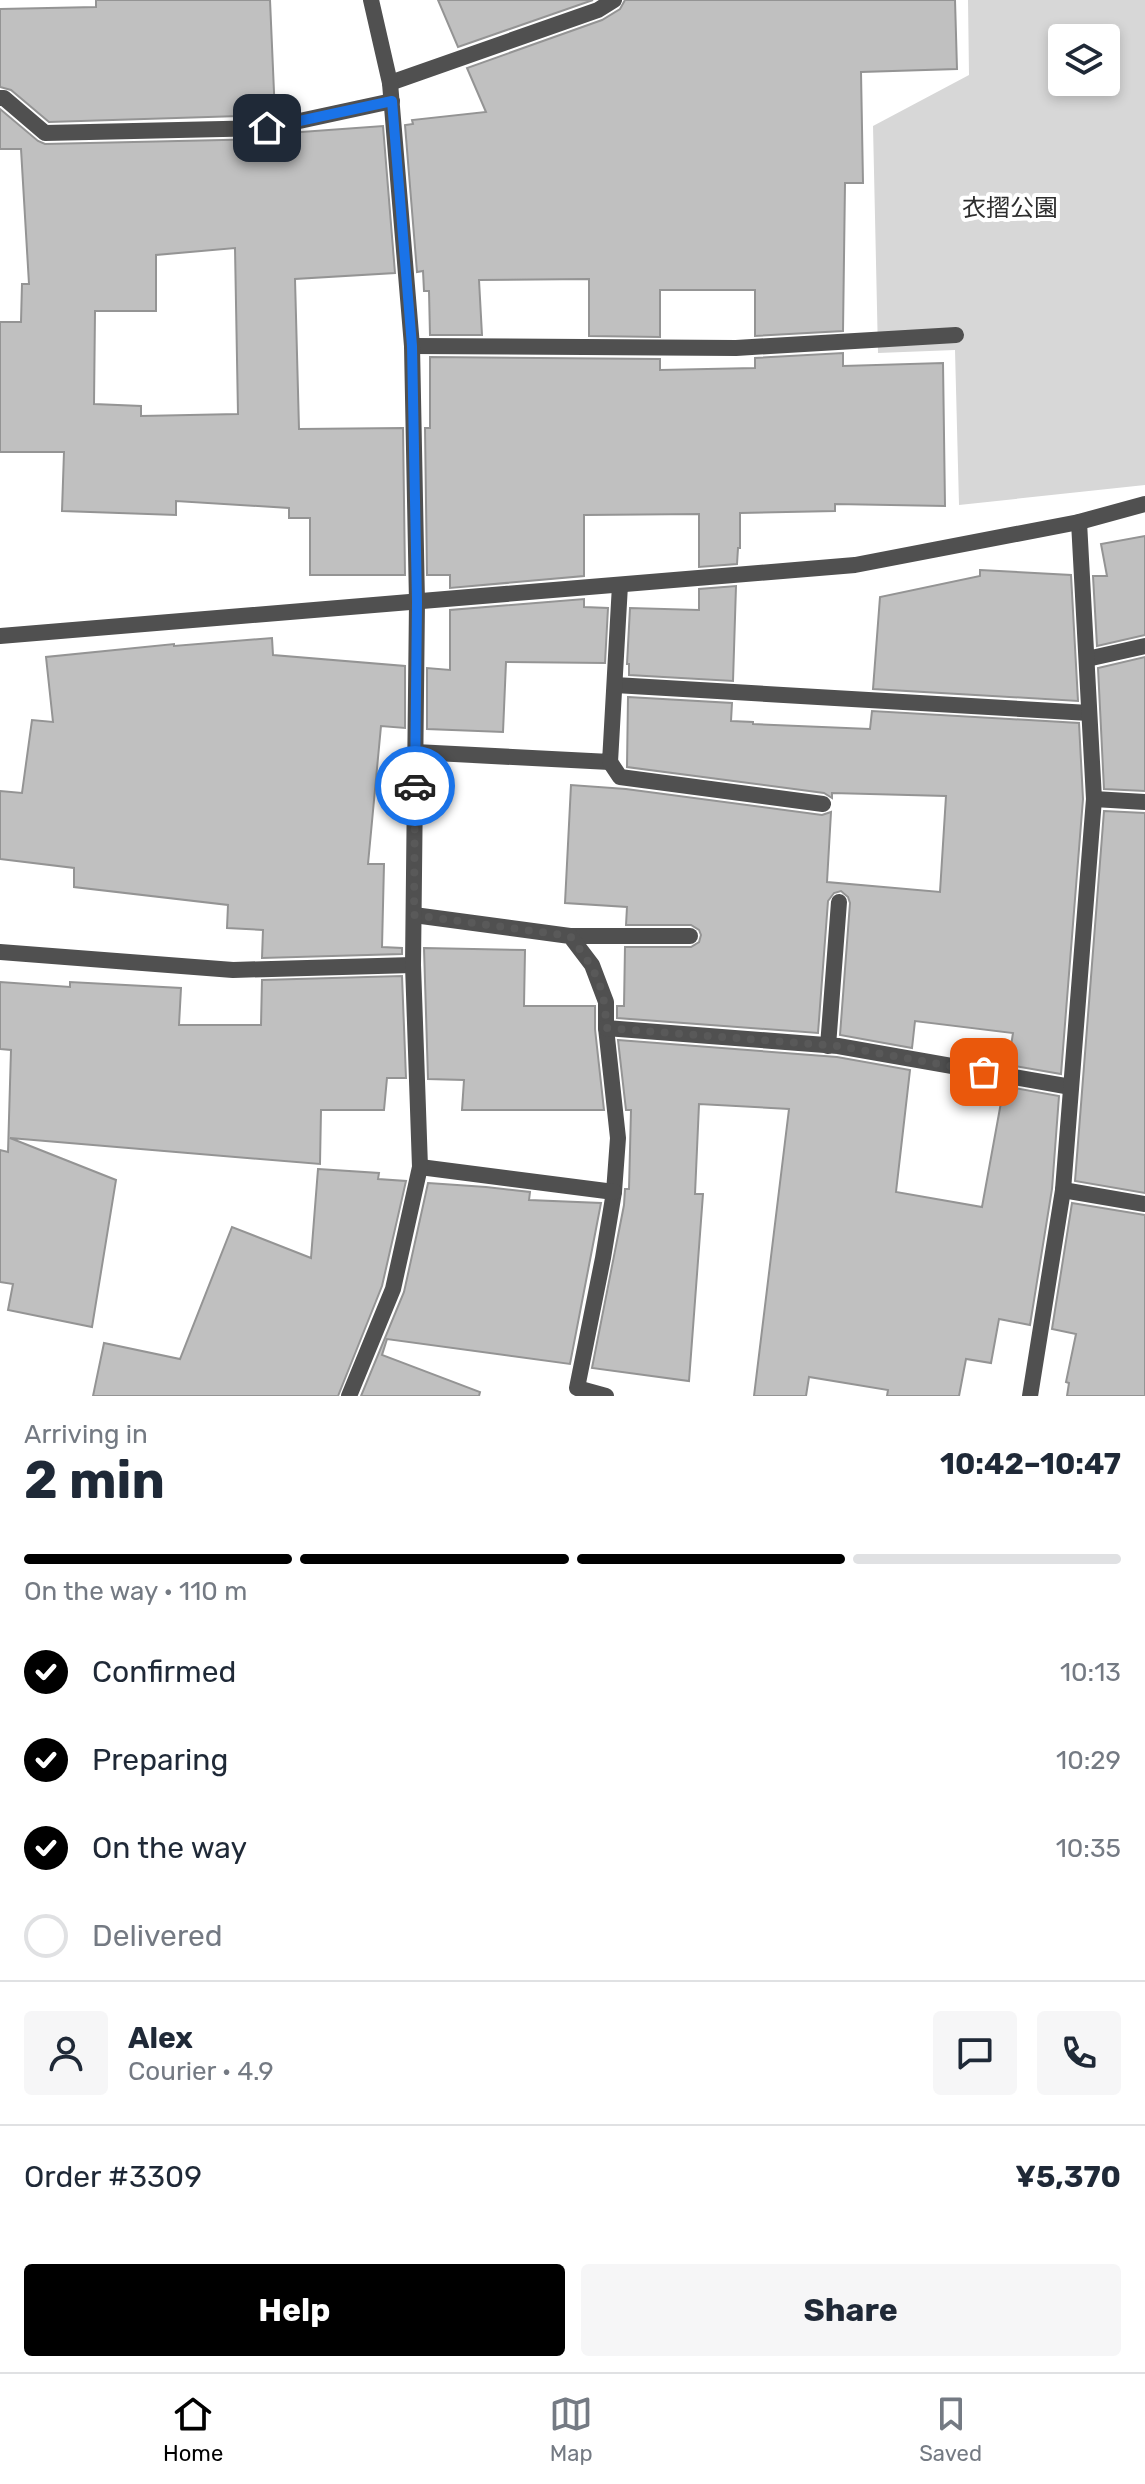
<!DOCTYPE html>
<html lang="en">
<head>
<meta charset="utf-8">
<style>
  :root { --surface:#fff; --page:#f6f6f7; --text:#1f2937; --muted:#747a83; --line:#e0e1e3; --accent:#000 }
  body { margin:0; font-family:Rubik,"Noto Sans JP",sans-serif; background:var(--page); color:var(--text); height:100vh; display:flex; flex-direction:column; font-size:30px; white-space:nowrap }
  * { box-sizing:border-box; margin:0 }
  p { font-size:26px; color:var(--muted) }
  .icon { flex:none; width:44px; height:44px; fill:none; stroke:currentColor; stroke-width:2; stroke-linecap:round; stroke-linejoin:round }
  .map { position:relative; height:1396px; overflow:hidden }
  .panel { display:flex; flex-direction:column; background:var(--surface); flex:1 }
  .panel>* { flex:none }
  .controls { position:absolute; left:1048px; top:24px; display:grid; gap:16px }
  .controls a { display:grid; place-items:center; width:72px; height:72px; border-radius:8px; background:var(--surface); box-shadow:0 4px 12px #0003; font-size:40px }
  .pin { position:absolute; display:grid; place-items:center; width:68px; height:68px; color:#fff; margin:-34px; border-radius:16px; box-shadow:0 4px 12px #0006 }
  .courier { position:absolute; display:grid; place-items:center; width:80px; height:80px; margin:-40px; border:6px solid #1a73e8; border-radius:50%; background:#fff; color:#222; box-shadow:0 2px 10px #0007 }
  .headline em { font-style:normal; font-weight:700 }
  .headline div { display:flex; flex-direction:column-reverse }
  .headline { display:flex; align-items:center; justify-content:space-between; height:136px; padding:0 24px }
  h1 { font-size:52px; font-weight:700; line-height:60px }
  .bar { display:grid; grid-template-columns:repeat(4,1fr); gap:12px 8px; align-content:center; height:96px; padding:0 24px }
  .bar i { height:10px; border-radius:6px; background:var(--line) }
  .bar .active { background:var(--accent) }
  .bar p { grid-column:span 4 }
  .line { display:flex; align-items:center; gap:20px; padding:0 24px; border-top:2px solid var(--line) }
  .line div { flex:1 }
  .round { display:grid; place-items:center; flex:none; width:84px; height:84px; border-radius:8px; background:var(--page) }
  ol { padding:0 24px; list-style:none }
  li { display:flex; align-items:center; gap:24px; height:88px }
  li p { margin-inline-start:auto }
  li .icon { padding:8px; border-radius:50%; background:var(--accent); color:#fff; stroke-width:4 }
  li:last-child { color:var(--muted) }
  li i { width:44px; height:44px; border:4px solid var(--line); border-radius:50% }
  .action { display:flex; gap:16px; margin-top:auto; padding:16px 24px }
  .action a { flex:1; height:92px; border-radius:8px; background:var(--accent); color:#fff; font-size:32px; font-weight:700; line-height:92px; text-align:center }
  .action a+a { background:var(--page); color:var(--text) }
  .menu { display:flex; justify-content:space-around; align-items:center; height:112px; border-top:2px solid var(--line); background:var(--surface); font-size:22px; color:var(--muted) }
  .menu a { display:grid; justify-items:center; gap:4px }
  .menu .active { color:var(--accent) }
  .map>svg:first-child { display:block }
  .green { fill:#d7d7d7; fill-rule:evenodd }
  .building { fill:#c0c0c0; stroke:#949494; stroke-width:2; fill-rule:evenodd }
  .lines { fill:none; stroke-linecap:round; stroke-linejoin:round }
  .service { stroke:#505050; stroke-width:16 }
  .minor { stroke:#505050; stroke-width:16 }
  .tertiary { stroke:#505050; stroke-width:16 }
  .done { stroke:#595959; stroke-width:8; stroke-dasharray:0 14.4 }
  .route { stroke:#1a73e8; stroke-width:10 }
  .labels { text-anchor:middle; stroke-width:8; stroke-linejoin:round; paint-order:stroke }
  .park-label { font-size:24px; fill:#2e2e2e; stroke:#fff }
</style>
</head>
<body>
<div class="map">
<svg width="1145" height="1396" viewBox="0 0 1145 1396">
  <rect width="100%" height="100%" fill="#fff"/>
  <path class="green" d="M968,0h177v485l-186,20 -4,-155 -77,3 -5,-227 96,-51zM1062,38h44v44h-44z"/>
  <g class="building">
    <polygon points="96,0 270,0 275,115 49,122 11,90 0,87 0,9 96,7"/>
    <polygon points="438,0 593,0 458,47"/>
    <polygon points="625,0 955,0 957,69 861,72 863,183 845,183 843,331 755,336 755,290 660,290 660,337 589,336 589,279 479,280 482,335 430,335 429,291 424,291 423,271 417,272 405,125 413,124 412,120 486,112 467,68 602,20 620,9"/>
    <path d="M0,109l38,32 7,3 222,-5 34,-7 82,-6 12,147 -100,6 4,150 104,-1 2,147h-95v-57h-21v-10l-113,-7v14l-114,-4 2,-59h-64v-130h21l1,-38h7l-8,-135h-21zM235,248l3,166 -97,2v-10l-47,-2 1,-93h61v-56z"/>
    <polygon points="843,353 843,366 943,363 945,506 835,504 835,511 740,513 740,548 738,548 737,564 699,567 699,514 584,515 584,576 450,588 450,575 427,575 425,428 430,428 430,357 660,359 660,370 755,368 755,358"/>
    <polygon points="1145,536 1145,635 1097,646 1093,576 1107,576 1101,544"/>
    <polygon points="980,570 1071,575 1078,701 873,689 880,597 980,576"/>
    <polygon points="736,586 733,681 629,675 629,664 627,664 630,608 699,610 699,589"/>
    <polygon points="584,599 584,607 608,608 605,663 506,662 503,732 427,729 427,668 450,670 450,610"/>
    <polygon points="272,638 273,655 405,666 405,728 381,726 368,864 384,864 382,947 402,948 402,954 262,958 263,930 227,928 228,905 74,887 74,868 0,859 0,791 22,793 32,720 53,722 46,657 174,644 174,646"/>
    <polygon points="1145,657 1145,791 1104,789 1098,668"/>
    <polygon points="628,697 732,703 731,721 753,722 753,724 870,729 872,711 1079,723 1083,799 1061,1074 1008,1065 1013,1033 915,1021 912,1048 840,1035 850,903 848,897 841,891 834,893 828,901 818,1033 617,1018 617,1006 624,1006 625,947 691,947 699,942 701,935 699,930 691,925 626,925 627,907 565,903 571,785 626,789 822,815 831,812 827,882 940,892 946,796 832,793 832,798 824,793 627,767"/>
    <polygon points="1104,811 1145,813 1145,1193 1075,1181"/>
    <polygon points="424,948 525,950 524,1006 595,1006 595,1029 604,1110 462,1110 464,1080 428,1079"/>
    <polygon points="402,976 406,1078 387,1078 384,1110 321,1110 320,1164 10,1138 116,1180 92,1327 8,1310 13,1284 0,1282 0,1150 8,1152 11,1050 0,1049 0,982 70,987 70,982 181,988 179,1025 261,1025 262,980"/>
    <polygon points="618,1040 837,1057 910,1070 896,1192 982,1207 1004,1086 1059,1096 1052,1189 1030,1325 999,1319 991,1363 966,1359 959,1396 887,1396 888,1390 809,1377 806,1396 754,1396 789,1109 699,1104 695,1194 703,1194 689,1381 592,1368 624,1205 625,1189 629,1189 631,1110 626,1110"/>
    <polygon points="318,1169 379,1173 378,1179 406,1181 382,1286 338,1396 93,1396 104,1343 180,1359 232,1227 311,1258"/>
    <polygon points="428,1183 486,1187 530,1192 529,1200 601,1203 570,1364 387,1339 382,1355 480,1392 479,1396 361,1396 404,1292"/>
    <polygon points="1072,1203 1145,1215 1145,1396 1067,1396 1069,1383 1066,1382 1076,1334 1052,1329"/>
  </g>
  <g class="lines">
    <g class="service">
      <polyline points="615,685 1089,713"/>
      <polyline points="415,752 610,762 620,585"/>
      <polyline points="610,762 620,777 823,804"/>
      <polyline points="1094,799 1145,802"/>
      <polyline points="570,936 690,936"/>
      <polyline points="828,1046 839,902"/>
    </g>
    <g class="minor">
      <polyline points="390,83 598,10 614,0"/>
      <polyline points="0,98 4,98 45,133 267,128 392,101"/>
      <polyline points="412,346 736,348 956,335"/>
      <polyline points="1087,659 1145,646"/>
      <polyline points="414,915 570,936 592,965 606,1002 606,1028 618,1138 614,1192 603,1258 577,1388 606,1396"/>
      <polyline points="0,952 233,970 413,965"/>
      <polyline points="606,1028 838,1046 1071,1087"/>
      <polyline points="420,1167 614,1192"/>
      <polyline points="1063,1190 1145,1204"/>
      <polyline points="349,1396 393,1289 420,1167 413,965 417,602 412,346 390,83 371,0"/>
      <polyline points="1030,1396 1063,1190 1094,799 1079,522"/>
    </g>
    <polyline class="tertiary" points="0,636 855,565 1079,522 1145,504"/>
  </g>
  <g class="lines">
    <path class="done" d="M415,786l-1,129 156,21c24,32 36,50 36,92l232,18 146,26"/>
    <polyline class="route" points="267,128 392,101 412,346 417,602 415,786"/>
  </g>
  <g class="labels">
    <g class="park-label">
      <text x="1010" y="216">衣摺公園</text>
    </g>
  </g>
</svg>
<div class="controls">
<a><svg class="icon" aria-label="layers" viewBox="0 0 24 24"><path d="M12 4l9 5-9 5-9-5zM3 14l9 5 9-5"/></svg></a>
</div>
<div class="pin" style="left:984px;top:1072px;background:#ea580c"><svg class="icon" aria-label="bag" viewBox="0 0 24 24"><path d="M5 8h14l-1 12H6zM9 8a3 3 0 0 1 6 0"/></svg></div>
<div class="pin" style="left:267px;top:128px;background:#1f2937"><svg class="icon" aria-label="home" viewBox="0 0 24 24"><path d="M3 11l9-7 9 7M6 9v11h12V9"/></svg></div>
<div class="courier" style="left:415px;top:786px"><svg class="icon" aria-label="car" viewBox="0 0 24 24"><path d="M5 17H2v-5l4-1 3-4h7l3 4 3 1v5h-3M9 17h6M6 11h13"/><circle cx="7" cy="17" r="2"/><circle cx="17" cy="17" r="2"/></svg></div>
</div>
<section class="panel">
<div class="headline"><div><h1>2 min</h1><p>Arriving in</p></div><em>10:42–10:47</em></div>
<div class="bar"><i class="active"></i><i class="active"></i><i class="active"></i><i></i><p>On the way · 110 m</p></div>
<ol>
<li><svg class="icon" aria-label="check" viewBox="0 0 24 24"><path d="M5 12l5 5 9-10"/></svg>Confirmed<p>10:13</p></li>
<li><svg class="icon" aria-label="check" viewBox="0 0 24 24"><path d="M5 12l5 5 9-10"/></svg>Preparing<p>10:29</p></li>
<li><svg class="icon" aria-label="check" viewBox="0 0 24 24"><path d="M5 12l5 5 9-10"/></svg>On the way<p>10:35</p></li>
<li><i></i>Delivered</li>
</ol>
<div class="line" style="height:144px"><a class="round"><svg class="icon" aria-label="person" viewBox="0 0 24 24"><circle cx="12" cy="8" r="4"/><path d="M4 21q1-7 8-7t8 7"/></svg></a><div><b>Alex</b><p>Courier · 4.9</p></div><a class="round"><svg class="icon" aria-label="chat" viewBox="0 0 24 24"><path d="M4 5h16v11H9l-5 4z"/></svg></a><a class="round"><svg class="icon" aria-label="phone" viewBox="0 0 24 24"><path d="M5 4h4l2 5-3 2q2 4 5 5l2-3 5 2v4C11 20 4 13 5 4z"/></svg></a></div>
<div class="line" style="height:104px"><div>Order #3309</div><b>¥5,370</b></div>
<div class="action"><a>Help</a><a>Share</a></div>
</section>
<nav class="menu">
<a class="active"><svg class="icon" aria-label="home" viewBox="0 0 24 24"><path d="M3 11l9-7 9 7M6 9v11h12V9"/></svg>Home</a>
<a><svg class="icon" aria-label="map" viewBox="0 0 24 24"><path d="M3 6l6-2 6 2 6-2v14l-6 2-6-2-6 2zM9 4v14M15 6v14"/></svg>Map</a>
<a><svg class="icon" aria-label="saved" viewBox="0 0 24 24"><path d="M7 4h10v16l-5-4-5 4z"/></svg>Saved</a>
</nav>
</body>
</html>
